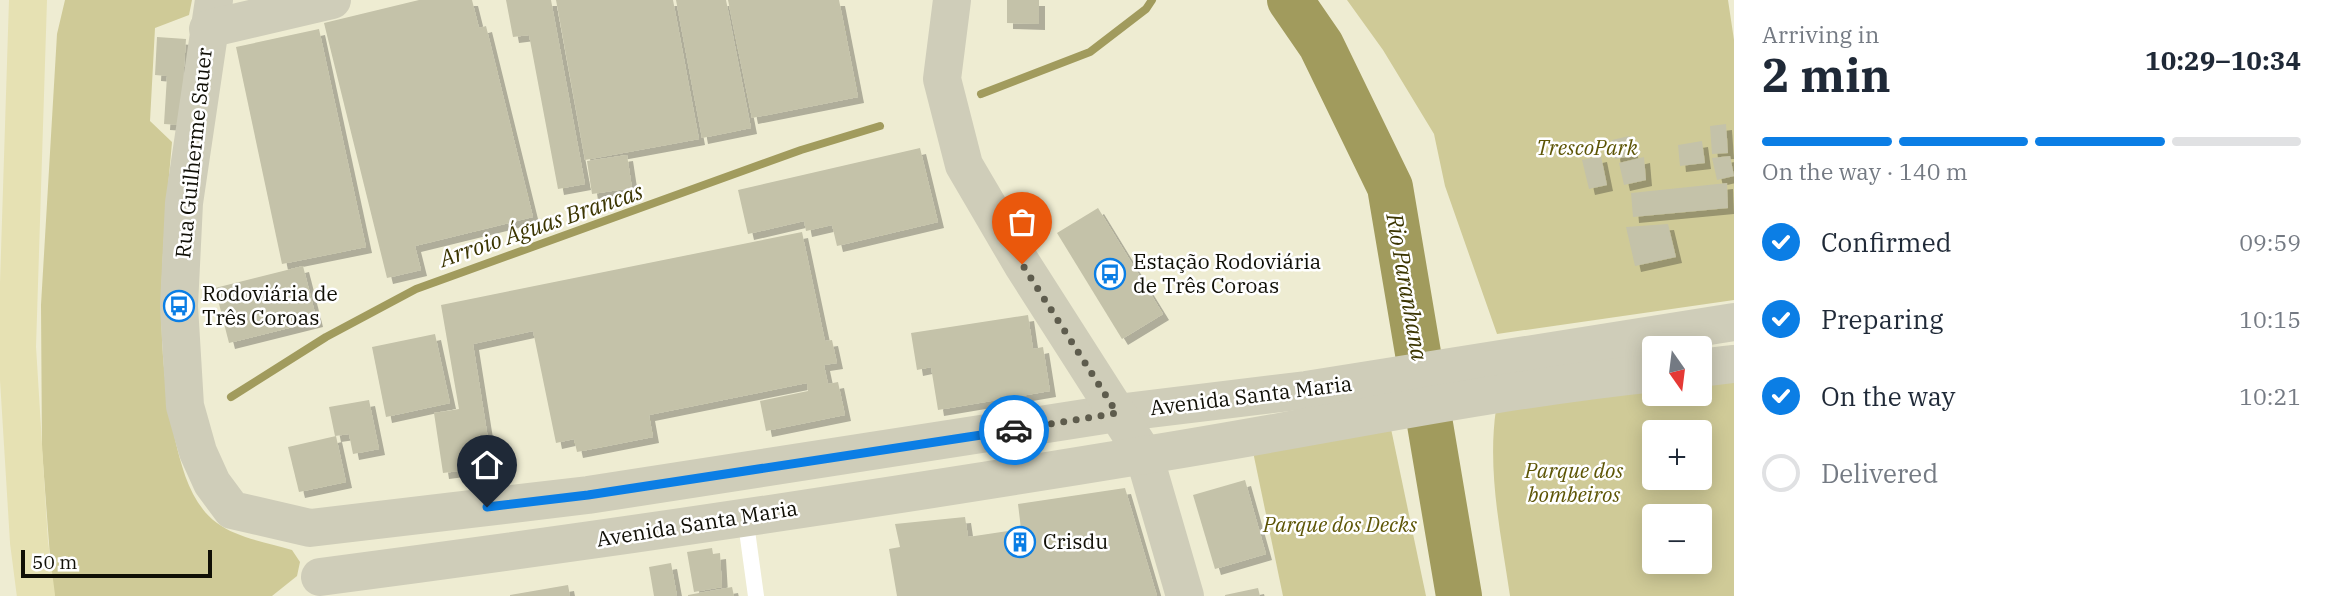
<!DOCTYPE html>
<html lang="en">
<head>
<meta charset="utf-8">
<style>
  :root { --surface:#fff; --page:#f6f6f7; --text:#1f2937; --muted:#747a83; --line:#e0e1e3; --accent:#0b7ee5 }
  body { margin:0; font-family:"IBM Plex Serif",serif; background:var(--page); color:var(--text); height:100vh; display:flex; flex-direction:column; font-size:26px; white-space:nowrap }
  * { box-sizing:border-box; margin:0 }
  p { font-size:23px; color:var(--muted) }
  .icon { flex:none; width:38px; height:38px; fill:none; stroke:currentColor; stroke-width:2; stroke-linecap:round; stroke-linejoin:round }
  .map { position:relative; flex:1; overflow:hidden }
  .panel { display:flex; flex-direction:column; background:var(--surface); width:595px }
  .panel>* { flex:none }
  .needle { width:46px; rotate:166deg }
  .fabs { position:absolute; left:1642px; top:336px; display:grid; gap:14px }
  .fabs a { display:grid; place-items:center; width:70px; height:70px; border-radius:7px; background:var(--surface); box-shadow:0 4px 18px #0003; font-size:35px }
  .scale { position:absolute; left:21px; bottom:18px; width:191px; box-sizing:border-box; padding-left:7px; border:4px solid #100f06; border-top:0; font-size:19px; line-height:24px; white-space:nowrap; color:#100f06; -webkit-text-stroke:5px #fff; paint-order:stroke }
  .pin { position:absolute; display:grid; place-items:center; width:60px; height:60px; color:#fff; margin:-72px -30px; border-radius:50% 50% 50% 0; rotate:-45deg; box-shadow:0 0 7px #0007 }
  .pin .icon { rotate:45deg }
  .courier { position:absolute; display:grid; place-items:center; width:70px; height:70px; margin:-35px; border:5px solid #0b7ee5; border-radius:50%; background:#fff; color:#222; box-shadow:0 2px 9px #0007 }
  .head em { font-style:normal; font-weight:800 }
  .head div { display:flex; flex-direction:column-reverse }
  .head { display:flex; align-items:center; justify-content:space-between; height:119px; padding:0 28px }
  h1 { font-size:46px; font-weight:800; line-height:52px }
  .bar { display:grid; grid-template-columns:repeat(4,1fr); gap:10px 7px; align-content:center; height:84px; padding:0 28px }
  .bar i { height:9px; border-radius:5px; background:var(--line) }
  .bar .selected { background:var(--accent) }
  .bar p { grid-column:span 4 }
  ol { padding:0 28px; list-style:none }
  li { display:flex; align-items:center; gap:21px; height:77px }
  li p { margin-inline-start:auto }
  li .icon { padding:7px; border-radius:50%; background:var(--accent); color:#fff; stroke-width:4 }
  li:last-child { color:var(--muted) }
  li i { width:38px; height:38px; border:4px solid var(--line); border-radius:50% }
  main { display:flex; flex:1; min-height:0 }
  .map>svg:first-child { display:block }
  .green { fill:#cfca97; fill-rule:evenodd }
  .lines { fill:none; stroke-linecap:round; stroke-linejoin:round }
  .stream { stroke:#a19b5d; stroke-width:8 }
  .river { stroke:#a19b5d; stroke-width:46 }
  .building { fill:#c4c2a9; filter:url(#shadow) }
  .lane { stroke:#fff; stroke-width:16 }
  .secondary { stroke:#cfcdb9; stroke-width:38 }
  .primary { stroke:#e6e1b3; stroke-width:38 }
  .done { stroke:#5e5c4d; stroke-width:7; stroke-dasharray:0 12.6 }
  .route { stroke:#0b7ee5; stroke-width:9 }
  .labels { text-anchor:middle; stroke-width:5; stroke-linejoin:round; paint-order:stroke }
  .park-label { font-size:21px; font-style:italic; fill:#5d5506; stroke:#fff }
  .street-label { font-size:21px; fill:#100f06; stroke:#fff }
  .poi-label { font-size:21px; fill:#100f06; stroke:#fff; text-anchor:start }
  .water-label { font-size:23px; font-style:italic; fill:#3b3501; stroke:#fff }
</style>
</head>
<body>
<main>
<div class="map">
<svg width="1734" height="596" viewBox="0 0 1734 596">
  <defs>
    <filter id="shadow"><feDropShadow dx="6" dy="6" stdDeviation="0" flood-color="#0004"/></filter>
  </defs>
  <rect width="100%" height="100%" fill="#eeecd2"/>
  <g class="green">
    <path d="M65,0h127l-3,15 -34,13 -5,93 22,21c-9,105 -20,192 3,297 7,30 16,65 42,84 20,15 52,20 75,27l8,12 -3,14 -25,20h-219l-11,-146 -1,-145 16,-271z"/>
    <polygon points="1347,0 1728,0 1734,40 1734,300 1497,334 1445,186 1434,134 1383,50"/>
    <path d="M1734,380v216h-224c-9,-62 -23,-124 -14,-187l158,-19v4h45v-10zM1654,432h45v46h-45zM1654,516h45v46h-45z"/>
    <polygon points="1390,424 1426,596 1283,596 1252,447"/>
  </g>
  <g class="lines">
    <g class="stream">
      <polyline points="981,94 1090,52 1146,9 1152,0"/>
      <polyline points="231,397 326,337 416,289 801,150 880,126"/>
    </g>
    <polyline class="river" points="1290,0 1321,45 1390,187 1459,596"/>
  </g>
  <g class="building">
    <polygon points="419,0 472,0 479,28 486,26 533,217 415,246 421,270 387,278 324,23"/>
    <polygon points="506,0 551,0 585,184 558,189 529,35 513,37"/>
    <polygon points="556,0 673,0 699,139 585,160"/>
    <polygon points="676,0 726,0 751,128 702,138"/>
    <polygon points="728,0 839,0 858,97 752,118"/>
    <polygon points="1007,0 1039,0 1039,24 1007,23"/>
    <polygon points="319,29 366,247 282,264 236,47"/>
    <polygon points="157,37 186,39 180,125 164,124 167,76 155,75"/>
    <polygon points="1726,124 1728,153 1712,154 1710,126"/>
    <polygon points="1629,136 1633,156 1615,159 1612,140"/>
    <polygon points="1702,141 1705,163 1680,166 1678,145"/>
    <polygon points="920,148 938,222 837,246 832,225 806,231 804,221 748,234 738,190"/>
    <polygon points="627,155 632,188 592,194 587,161"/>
    <polygon points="1601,156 1607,185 1589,189 1582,160"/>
    <polygon points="1730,156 1734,176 1717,180 1712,158"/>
    <polygon points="1644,157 1646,180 1624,185 1619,163"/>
    <polygon points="1727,183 1728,208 1633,217 1631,193"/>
    <polygon points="1098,208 1163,314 1122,339 1057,233"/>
    <polygon points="1668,224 1676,257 1635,266 1626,227"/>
    <polygon points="802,232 825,341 832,340 837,363 824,365 828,384 838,382 845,415 766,431 760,401 808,391 807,383 649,415 653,437 577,452 574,439 556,443 533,331 473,344 490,451 465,455 467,470 443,473 434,413 459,409 441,305"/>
    <polygon points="303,266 317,321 229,343 215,288"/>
    <polygon points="1028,315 1033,349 1043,347 1050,391 938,410 931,367 917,370 911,333"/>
    <polygon points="435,334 450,403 386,417 372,347"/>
    <polygon points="369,400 379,449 353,454 349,434 335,436 329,407"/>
    <polygon points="336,436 346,482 299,492 288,447"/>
    <polygon points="1245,480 1266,554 1215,569 1193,495"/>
    <polygon points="1125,488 1157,596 897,596 889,549 900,547 895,524 965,517 968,537 1021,529 1018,504"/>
    <polygon points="712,548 713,554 720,553 722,587 694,592 687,552"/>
    <polygon points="671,563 677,596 654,596 649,567"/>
    <polygon points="568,585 570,596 510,596 510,595"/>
    <polygon points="732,587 734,596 688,596 688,595"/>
    <polygon points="1258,588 1260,596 1225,596 1225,595"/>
  </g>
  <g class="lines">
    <polyline class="lane" points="745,516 756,596"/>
    <g class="secondary">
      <polyline points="214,0 184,203 179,306 185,406 198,452 212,483 232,510 310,528 588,495 1117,413 1306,390 1734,322"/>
      <polyline points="952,0 942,79 964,165 1022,264 1144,455 1185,596"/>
      <polyline points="208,29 332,0"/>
      <polyline points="1699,368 1734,364"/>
      <path d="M320,577c276,-36 551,-77 825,-122 170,-27 338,-64 509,-82"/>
    </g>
    <polyline class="primary" points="28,0 17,347 29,542 36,596"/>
  </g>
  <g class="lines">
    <polyline class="done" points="1014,430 1117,413 1022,264"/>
    <polyline class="route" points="487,507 588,495 1014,430"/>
  </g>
  <defs>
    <g id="bus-ring" transform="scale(1.575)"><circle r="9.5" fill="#fff" stroke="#0b7ee5" stroke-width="1.5"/><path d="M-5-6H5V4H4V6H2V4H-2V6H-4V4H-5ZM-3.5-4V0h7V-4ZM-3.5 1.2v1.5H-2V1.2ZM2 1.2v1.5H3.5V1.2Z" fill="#0b7ee5"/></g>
    <g id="building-ring" transform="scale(1.575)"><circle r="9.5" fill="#fff" stroke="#0b7ee5" stroke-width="1.5"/><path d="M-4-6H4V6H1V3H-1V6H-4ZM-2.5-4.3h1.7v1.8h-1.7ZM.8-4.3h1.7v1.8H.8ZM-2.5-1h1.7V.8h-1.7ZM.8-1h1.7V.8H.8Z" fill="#0b7ee5"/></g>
  </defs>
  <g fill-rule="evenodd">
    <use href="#bus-ring" x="1110" y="274"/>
    <use href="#bus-ring" x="179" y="306"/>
    <use href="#building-ring" x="1020" y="542"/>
  </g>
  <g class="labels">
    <g class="park-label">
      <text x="1587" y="155">TrescoPark</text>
      <text x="1574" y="478">Parque dos<tspan x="1574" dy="24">bombeiros</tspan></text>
      <text x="1340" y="532">Parque dos Decks</text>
    </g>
    <g class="street-label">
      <text transform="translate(194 153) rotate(-84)" y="7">Rua Guilherme Sauer</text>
      <text transform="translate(1251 396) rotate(-7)" y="7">Avenida Santa Maria</text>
      <text transform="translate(697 524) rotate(-9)" y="7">Avenida Santa Maria</text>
    </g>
    <g class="poi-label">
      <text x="1133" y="269">Estação Rodoviária<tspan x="1133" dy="24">de Três Coroas</tspan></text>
      <text x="202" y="301">Rodoviária de<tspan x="202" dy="24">Três Coroas</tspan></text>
      <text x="1043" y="549">Crisdu</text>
    </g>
    <g class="water-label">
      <text transform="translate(541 225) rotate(-19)" y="8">Arroio Águas Brancas</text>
      <text transform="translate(1407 287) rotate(80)" y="8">Rio Paranhana</text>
    </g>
  </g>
</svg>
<div class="fabs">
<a><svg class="needle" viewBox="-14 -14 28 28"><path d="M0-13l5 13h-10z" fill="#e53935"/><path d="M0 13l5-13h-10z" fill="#747a83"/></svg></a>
<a>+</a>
<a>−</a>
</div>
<div class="scale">50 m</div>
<div class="pin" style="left:1022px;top:264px;background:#ea580c"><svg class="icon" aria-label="bag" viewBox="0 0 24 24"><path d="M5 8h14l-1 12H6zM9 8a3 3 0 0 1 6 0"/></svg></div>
<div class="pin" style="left:487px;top:507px;background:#1f2937"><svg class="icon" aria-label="home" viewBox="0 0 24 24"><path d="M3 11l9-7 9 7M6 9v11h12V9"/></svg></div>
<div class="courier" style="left:1014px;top:430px"><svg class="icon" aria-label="car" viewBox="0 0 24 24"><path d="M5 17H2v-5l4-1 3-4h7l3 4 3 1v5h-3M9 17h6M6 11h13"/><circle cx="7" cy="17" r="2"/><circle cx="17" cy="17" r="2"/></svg></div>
</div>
<section class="panel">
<div class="head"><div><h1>2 min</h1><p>Arriving in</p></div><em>10:29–10:34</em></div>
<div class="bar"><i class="selected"></i><i class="selected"></i><i class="selected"></i><i></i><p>On the way · 140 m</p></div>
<ol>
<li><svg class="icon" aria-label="check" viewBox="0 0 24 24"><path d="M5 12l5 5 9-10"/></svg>Confirmed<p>09:59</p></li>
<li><svg class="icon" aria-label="check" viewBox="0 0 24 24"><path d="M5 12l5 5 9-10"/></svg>Preparing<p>10:15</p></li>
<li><svg class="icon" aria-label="check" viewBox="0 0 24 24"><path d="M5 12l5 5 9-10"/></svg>On the way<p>10:21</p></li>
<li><i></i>Delivered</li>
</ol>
</section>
</main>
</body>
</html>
